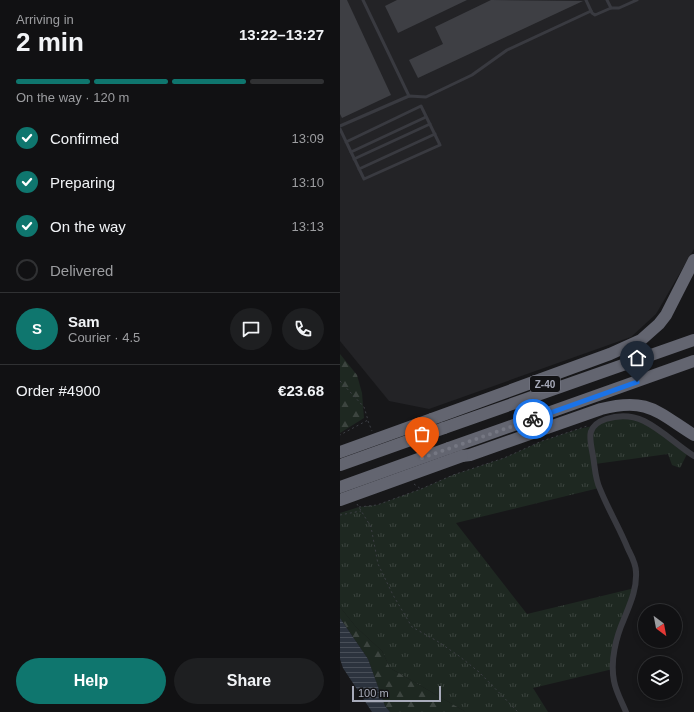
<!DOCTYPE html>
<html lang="en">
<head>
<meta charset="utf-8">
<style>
  :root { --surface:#111113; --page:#1e1f21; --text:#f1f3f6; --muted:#9c9da0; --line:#303133; --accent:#0f766e }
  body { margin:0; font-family:Arial,sans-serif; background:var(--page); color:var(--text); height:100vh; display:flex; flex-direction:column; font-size:15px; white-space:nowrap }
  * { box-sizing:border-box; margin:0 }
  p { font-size:13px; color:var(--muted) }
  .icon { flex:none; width:22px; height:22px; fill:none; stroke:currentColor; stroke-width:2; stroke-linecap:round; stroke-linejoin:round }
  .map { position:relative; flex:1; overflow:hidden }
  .details { display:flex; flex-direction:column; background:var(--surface); width:340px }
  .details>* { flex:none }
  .needle { width:26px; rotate:148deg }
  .fabs { position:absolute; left:298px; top:604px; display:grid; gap:8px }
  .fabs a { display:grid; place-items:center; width:44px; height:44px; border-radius:50%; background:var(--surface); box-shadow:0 2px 6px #0003,0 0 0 1px var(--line); font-size:20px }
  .scale { position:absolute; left:12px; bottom:10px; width:89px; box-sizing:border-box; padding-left:4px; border:2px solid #a8abba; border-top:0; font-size:11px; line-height:14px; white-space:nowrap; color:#a8abba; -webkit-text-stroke:3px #121214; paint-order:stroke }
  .pin { position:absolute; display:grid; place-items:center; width:34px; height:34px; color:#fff; margin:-41px -17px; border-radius:50% 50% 50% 0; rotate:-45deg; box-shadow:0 0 4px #0007 }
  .pin .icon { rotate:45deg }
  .courier { position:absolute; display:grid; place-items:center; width:40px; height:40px; margin:-20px; border:3px solid #1a73e8; border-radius:50%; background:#fff; color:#222; box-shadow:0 1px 5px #0007 }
  .headline em { font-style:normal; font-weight:700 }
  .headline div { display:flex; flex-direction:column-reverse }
  .headline { display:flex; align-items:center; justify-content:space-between; height:68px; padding:0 16px }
  h1 { font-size:26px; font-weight:700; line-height:30px }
  .bar { display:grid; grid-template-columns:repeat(4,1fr); gap:6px 4px; align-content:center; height:48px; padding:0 16px }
  .bar i { height:5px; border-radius:3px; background:var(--line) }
  .bar .active { background:var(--accent) }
  .bar p { grid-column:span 4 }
  .line { display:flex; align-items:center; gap:10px; padding:0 16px; border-top:1px solid var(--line) }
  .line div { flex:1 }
  .round { display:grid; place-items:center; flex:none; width:42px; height:42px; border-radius:21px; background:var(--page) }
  ol { padding:0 16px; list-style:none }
  li { display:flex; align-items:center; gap:12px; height:44px }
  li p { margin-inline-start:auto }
  li .icon { padding:4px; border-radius:50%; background:var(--accent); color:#fff; stroke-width:4 }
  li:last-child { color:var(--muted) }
  li i { width:22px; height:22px; border:2px solid var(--line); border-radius:50% }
  .button { display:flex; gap:8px; margin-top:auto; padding:8px 16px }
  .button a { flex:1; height:46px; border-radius:24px; background:var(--accent); color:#fff; font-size:16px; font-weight:700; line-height:46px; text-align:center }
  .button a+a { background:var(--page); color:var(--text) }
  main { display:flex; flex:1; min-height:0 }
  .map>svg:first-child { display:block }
  .built { fill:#232326 }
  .grass { fill:url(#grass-tufts) }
  .forest { fill:url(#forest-firs) }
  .water { fill:url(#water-rules) }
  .building { fill:#3e3f44 }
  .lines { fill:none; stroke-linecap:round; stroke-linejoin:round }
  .path { stroke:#3d3f45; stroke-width:1; stroke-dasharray:2 3; stroke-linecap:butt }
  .lane { stroke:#393a40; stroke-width:3 }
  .street { stroke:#393a40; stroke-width:6 }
  .highway { stroke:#636570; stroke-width:12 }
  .highway-bridge { stroke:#636570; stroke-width:12 }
  .done { stroke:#757782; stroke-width:4; stroke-dasharray:0 7.2 }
  .route { stroke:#1a73e8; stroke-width:5 }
  .labels { text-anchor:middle; stroke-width:4; stroke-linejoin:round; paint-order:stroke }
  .shield { fill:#121214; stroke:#7b7d88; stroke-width:1 }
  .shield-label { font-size:10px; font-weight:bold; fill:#a8abba }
</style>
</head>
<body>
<main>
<section class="details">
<div class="headline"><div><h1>2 min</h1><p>Arriving in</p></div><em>13:22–13:27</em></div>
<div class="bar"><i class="active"></i><i class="active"></i><i class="active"></i><i></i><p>On the way · 120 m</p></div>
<ol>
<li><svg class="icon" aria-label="check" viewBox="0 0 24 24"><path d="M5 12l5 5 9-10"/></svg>Confirmed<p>13:09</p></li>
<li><svg class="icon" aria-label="check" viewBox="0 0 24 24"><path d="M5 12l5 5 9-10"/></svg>Preparing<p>13:10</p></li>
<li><svg class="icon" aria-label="check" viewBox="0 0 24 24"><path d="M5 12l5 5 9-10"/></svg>On the way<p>13:13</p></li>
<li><i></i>Delivered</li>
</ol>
<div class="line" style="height:72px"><b class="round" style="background:var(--accent);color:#fff">S</b><div><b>Sam</b><p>Courier · 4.5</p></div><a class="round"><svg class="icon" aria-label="chat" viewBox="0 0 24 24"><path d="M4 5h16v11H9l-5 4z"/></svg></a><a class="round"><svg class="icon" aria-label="phone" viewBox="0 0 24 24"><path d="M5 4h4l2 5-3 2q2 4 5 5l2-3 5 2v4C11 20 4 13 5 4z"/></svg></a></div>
<div class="line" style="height:52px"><div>Order #4900</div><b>€23.68</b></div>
<div class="button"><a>Help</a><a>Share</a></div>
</section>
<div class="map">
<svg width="354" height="712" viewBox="0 0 354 712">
  <defs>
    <pattern id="grass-tufts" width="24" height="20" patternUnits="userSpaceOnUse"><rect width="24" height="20" fill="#1e2821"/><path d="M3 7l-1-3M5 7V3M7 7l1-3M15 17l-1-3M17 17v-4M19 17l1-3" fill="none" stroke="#3c443f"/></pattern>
    <pattern id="forest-firs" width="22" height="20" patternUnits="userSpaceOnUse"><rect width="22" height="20" fill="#1e2821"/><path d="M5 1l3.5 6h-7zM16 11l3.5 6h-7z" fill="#3c443f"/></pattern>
    <pattern id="water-rules" width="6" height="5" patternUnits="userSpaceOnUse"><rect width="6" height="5" fill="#2c333e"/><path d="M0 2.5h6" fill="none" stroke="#484e58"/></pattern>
  </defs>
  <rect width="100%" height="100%" fill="#171719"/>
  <polygon class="built" points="0,0 354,0 354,249 316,314 291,337 89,409 49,401 0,341"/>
  <polygon class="grass" points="271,418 298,418 348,452 340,468 332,465 328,454 255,464 259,488 116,523 187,614 295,588 283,620 273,669 193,688 208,712 126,712 50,668 42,651 16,627 0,607 0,513 19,507 37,505 81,489 113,475 164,458 202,441 238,429 253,426"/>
  <g class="forest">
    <polygon points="0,354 17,375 22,393 24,418 0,433"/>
    <polygon points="0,607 16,627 42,651 50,668 126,712 50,712 45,706 28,659 0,618"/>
  </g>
  <polygon class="water" points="0,618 28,659 45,706 50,712 32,712 3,668 0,659"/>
  <g class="building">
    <polygon points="0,0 7,0 51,95 2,118 0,114"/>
    <polygon points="57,0 127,0 58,33 45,6"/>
    <polygon points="151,0 243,1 78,78 69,60 103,44 95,27"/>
  </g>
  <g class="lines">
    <g class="path">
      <polyline points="0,381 24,407 28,420 0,435"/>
      <polyline points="28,421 32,431"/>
      <polyline points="74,484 81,489"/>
      <polyline points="17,504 31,527 38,564 53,595 72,627 97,641 119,656 139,672 178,712"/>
      <polyline points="19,507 37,505 81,489 113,475 164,458 202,441 247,426"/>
      <polyline points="0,515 21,511"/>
    </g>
    <g class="lane">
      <polyline points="23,0 69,96"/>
      <polyline points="246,0 252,13 255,15 271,8 279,8 297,0"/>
      <polyline points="267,0 271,8"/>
      <polyline points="0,126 69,96 86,97 132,75 167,50 251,11"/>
      <path d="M0,129c8,17 16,33 24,50l76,-34 -19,-39 -75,36"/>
      <polyline points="11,152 86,117"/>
      <polyline points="14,159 90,124"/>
      <polyline points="19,169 95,134"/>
    </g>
    <path class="street" d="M286,712c-4,-10 -10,-20 -12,-31 -4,-20 2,-44 10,-62 6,-15 13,-30 12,-47 0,-8 -4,-15 -8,-23 -8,-20 -20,-40 -28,-60 -5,-10 -5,-22 -7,-33 -3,-17 -8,-30 13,-37 13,-4 25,-4 38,2 18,9 33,24 50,35"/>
    <g class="highway">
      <polyline points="92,419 270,354 301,340 319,324 326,315 354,260"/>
      <polyline points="104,428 354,340"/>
      <polyline points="109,448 354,361"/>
      <path d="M122,456l8,-1 131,-46c47,-12 56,3 93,26"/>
    </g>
    <g class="highway-bridge">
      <polyline points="0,452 92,419"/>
      <polyline points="0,465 104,428"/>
      <polyline points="0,487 109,448"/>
      <polyline points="0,500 122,456"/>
    </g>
  </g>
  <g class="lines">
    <polyline class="done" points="82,458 193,419"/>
    <polyline class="route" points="193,419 297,382"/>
  </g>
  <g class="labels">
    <rect class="shield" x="190" y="376" width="30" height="16" rx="3"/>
    <g class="shield-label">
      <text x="205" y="388">Z-40</text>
    </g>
  </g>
</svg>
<div class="fabs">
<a><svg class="needle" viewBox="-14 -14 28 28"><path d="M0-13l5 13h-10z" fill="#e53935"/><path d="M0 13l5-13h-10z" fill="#9c9da0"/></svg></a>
<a><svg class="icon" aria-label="layers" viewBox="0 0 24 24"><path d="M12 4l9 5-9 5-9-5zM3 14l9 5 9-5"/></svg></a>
</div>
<div class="scale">100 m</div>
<div class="pin" style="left:82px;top:458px;background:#ea580c"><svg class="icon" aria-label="bag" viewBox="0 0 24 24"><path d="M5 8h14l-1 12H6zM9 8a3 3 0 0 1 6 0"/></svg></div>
<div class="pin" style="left:297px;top:382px;background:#1f2937"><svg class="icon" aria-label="home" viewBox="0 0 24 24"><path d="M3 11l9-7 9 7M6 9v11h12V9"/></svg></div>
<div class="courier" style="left:193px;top:419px"><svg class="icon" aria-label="bike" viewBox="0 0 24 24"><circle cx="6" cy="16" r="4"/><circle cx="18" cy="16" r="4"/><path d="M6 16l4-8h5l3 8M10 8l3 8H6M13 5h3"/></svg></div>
</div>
</main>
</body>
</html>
